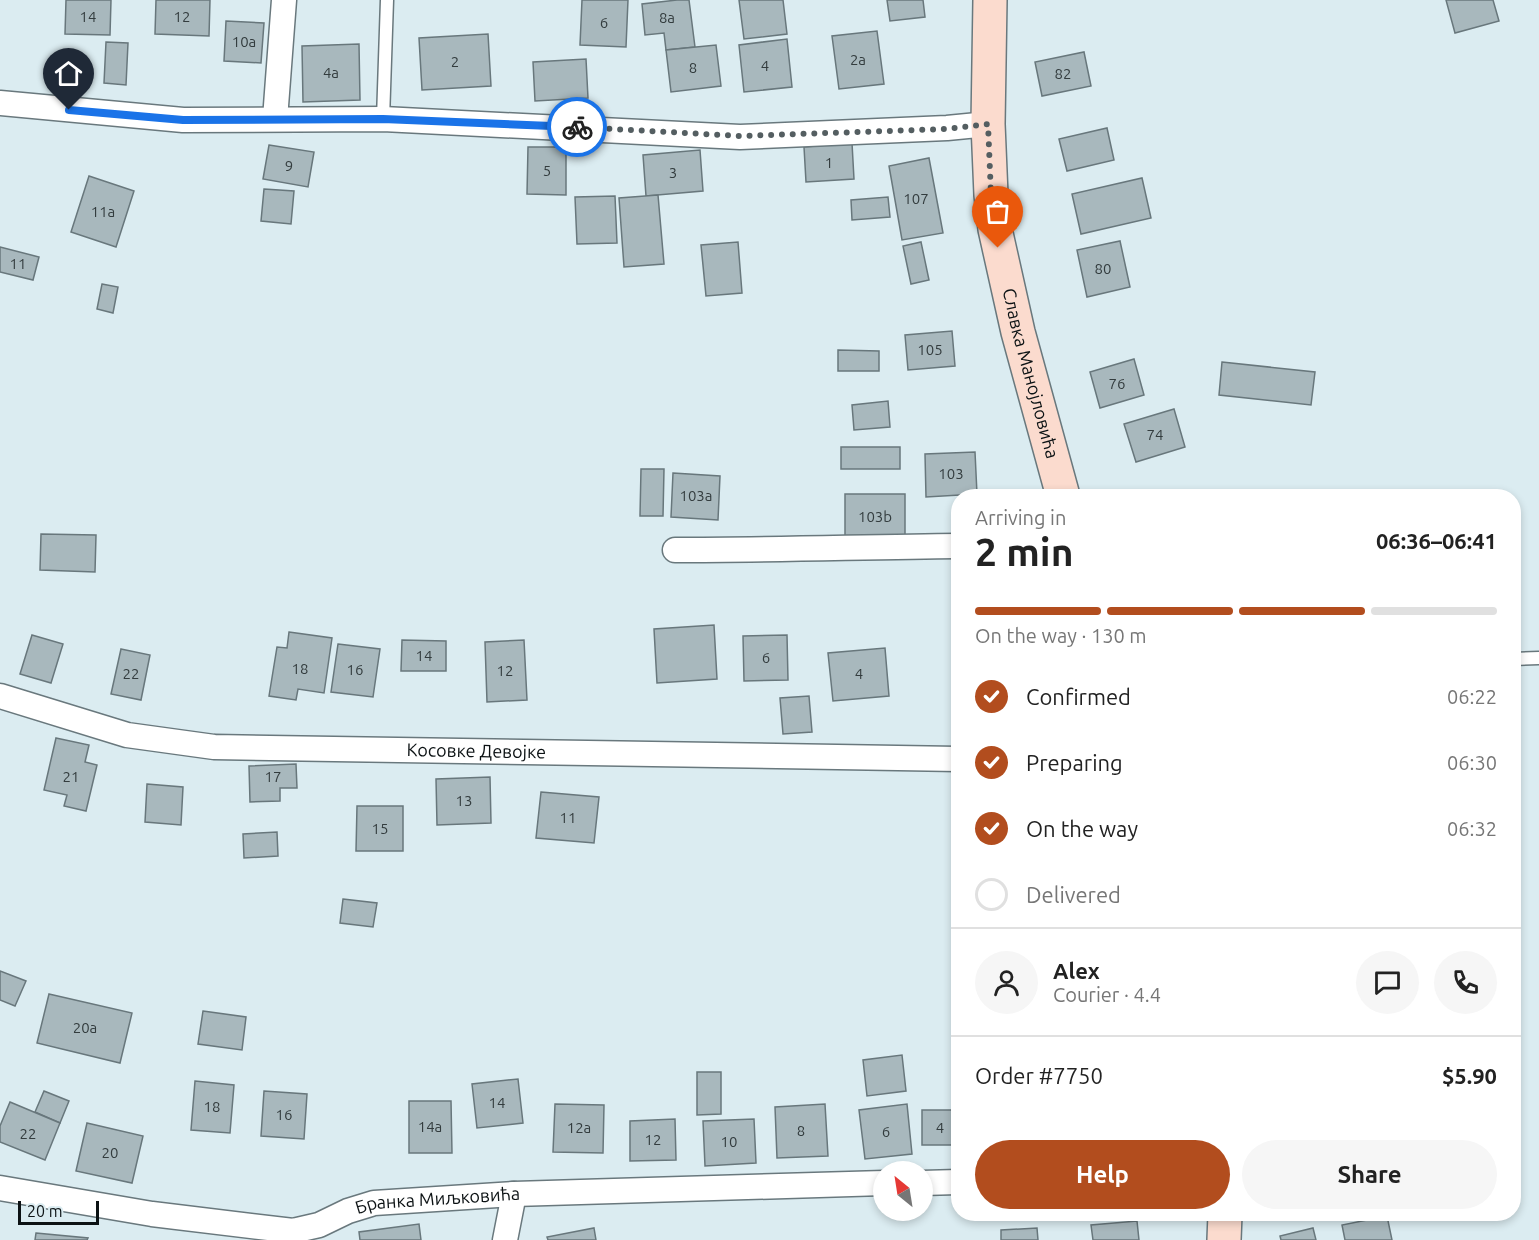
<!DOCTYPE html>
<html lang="en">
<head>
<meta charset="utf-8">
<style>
  :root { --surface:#fff; --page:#f6f6f6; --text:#222; --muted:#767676; --line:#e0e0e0; --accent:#b24d1e }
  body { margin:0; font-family:Ubuntu,sans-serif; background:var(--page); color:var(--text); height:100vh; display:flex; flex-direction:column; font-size:22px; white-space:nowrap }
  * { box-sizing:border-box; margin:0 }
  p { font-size:20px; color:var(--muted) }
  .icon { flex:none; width:33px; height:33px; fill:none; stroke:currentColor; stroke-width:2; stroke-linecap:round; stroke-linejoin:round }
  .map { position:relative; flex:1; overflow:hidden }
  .panel { position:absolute; left:951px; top:489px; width:570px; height:732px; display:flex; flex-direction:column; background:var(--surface); border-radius:24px; box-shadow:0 3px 9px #0003 }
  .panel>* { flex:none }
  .needle { width:39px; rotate:330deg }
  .controls { position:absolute; left:873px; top:1161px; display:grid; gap:12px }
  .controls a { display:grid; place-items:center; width:60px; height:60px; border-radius:50%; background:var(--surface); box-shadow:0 3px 9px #0003; font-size:30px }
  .scale { position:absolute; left:18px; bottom:15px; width:81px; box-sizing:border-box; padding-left:6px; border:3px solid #0c1214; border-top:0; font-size:16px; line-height:21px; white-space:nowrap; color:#0c1214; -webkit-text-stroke:4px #dbecf1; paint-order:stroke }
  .pin { position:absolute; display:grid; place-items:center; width:51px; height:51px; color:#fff; margin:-62px -26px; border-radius:50% 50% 50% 0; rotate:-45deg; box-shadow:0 0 6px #0007 }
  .pin .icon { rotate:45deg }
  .courier { position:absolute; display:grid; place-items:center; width:60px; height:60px; margin:-30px; border:4px solid #1a73e8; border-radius:50%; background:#fff; color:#222; box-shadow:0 2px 8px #0007 }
  .headline em { font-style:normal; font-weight:700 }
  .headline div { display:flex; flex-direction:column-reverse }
  .headline { display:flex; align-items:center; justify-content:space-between; height:102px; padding:0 24px }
  h1 { font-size:39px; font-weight:700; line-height:45px }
  .bar { display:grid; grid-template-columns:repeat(4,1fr); gap:9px 6px; align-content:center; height:72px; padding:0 24px }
  .bar i { height:8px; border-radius:4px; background:var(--line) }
  .bar .current { background:var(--accent) }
  .bar p { grid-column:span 4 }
  .line { display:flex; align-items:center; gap:15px; padding:0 24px; border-top:2px solid var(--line) }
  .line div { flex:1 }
  .round { display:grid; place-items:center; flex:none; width:63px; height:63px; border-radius:32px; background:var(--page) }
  ol { padding:0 24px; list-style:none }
  li { display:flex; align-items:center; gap:18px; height:66px }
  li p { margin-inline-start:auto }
  li .icon { padding:6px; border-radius:50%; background:var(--accent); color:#fff; stroke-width:4 }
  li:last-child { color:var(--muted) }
  li i { width:33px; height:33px; border:3px solid var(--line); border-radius:50% }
  .primary-button { display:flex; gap:12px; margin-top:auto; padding:12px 24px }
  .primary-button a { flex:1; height:69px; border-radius:36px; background:var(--accent); color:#fff; font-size:24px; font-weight:700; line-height:69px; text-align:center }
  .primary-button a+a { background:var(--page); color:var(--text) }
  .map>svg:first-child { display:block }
  .building { fill:#a8b8bd; stroke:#68777c; stroke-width:1.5 }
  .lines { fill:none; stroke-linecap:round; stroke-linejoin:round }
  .lane-casing { stroke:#69787d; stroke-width:15 }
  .street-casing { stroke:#69787d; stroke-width:27 }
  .secondary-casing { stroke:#69787d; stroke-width:36 }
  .lane { stroke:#fff; stroke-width:12 }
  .street { stroke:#fff; stroke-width:24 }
  .secondary { stroke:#fbdbce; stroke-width:33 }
  .done { stroke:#545e61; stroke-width:6; stroke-dasharray:0 10.8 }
  .route { stroke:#1a73e8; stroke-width:8 }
  .labels { text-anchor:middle; stroke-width:5; stroke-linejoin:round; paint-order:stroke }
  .number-label { font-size:15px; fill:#333c3e }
  .street-label { font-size:18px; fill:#0c1214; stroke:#dbecf1 }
</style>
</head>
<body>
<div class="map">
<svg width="1539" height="1240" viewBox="0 0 1539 1240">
  <rect width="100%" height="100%" fill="#dbecf1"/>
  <g class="building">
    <polygon points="66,0 111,0 110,35 65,34"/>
    <polygon points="156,0 210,0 209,36 155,34"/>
    <polygon points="582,0 628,0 626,47 580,45"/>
    <polygon points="677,0 689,0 695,47 666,50 664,33 645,35 642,4"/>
    <polygon points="739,0 783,0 787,34 744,39"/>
    <polygon points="887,0 923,0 925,17 890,21"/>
    <polygon points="1446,0 1493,0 1499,21 1455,33"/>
    <polygon points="226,21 264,23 261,63 224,61"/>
    <polygon points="877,31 884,84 839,89 832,36"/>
    <polygon points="488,34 491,86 422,90 419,38"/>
    <polygon points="787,39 792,87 744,92 739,45"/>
    <polygon points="106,42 128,43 126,85 104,83"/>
    <polygon points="359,44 360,100 303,102 302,46"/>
    <polygon points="716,45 721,86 671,92 666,50"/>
    <polygon points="1084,52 1091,86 1042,96 1035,62"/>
    <polygon points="586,59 588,98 535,101 533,62"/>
    <polygon points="1107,128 1114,160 1067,171 1059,139"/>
    <polygon points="852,143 854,179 806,182 804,147"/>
    <polygon points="269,145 314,152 308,187 263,179"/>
    <polygon points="528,147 566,147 566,195 527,194"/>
    <polygon points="700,150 703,191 646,196 643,155"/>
    <polygon points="929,158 943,233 902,240 889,166"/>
    <polygon points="89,176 134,191 116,247 71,232"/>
    <polygon points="1142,178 1151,218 1081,234 1072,194"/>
    <polygon points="264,189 294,191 291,224 261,221"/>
    <polygon points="658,195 664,264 624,267 619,198"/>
    <polygon points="615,196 617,243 577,244 575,197"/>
    <polygon points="888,197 890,217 852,220 851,200"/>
    <polygon points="1120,241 1130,287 1087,297 1077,250"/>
    <polygon points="738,242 742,293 706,296 701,245"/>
    <polygon points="921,242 929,280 911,284 903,246"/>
    <polygon points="0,247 39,257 33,280 0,272"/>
    <polygon points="102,284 118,287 113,313 97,309"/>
    <polygon points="952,331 955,366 908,370 905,335"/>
    <polygon points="838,350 879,351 879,371 838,371"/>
    <polygon points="1134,359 1144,395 1100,408 1090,372"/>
    <polygon points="1222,362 1315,372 1311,405 1219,395"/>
    <polygon points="888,401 890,427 854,430 852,405"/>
    <polygon points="1174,409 1185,447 1136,462 1124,424"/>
    <rect x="841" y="447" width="59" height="22"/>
    <polygon points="975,452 977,494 926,497 925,454"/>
    <polygon points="641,469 664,469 663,516 640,516"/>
    <polygon points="673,473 720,476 718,520 671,517"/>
    <rect x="845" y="494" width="60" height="45"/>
    <polygon points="41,534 96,535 95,572 40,570"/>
    <polygon points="714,625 717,679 657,683 654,629"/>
    <polygon points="289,632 332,638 324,693 298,689 296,700 269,696 277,647 287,648"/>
    <polygon points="32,635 63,644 51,683 20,674"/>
    <polygon points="787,635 788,680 744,681 743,636"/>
    <polygon points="402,640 446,641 446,671 401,671"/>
    <polygon points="524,640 527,700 487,702 485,642"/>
    <polygon points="338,644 380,649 373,697 331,692"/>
    <polygon points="885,648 889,696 833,701 828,653"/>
    <polygon points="121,649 150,655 141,700 111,694"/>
    <polygon points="809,696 812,732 783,734 780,698"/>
    <polygon points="56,738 89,745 85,762 97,765 86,811 64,806 67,795 44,790"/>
    <polygon points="296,764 297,788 280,788 280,801 250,802 249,766"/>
    <polygon points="490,777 491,823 437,825 436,779"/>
    <polygon points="147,784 183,787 181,825 145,822"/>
    <polygon points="541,792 599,797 594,843 536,838"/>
    <polygon points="357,806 403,806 403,851 356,851"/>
    <polygon points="277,832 278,856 244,858 243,834"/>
    <polygon points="343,899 377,903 373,927 340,923"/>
    <polygon points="0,971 26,981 15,1006 0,1000"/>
    <polygon points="49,994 132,1013 120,1063 37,1043"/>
    <polygon points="203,1011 246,1017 242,1050 198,1044"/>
    <polygon points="902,1055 906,1091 867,1096 863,1060"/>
    <polygon points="697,1072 721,1072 721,1114 697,1115"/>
    <polygon points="518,1079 523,1123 477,1128 472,1084"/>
    <polygon points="195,1081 234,1085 230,1133 191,1130"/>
    <polygon points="44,1091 69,1101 60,1123 35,1112"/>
    <polygon points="264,1091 307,1094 304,1139 261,1136"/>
    <polygon points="409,1101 451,1101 452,1153 409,1153"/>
    <polygon points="10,1102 60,1123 45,1160 0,1142 0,1126"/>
    <polygon points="555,1104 604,1105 603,1153 553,1152"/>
    <polygon points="825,1104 828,1156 777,1158 775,1107"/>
    <polygon points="907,1104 912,1154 865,1159 859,1110"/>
    <rect x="922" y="1110" width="36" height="35"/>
    <polygon points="675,1119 676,1160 630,1161 630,1121"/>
    <polygon points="754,1119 756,1163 705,1166 703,1121"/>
    <polygon points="87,1123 143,1136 132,1183 76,1171"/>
    <polygon points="1387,1216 1392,1240 1345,1240 1342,1225"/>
    <polygon points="1137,1221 1139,1240 1093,1240 1091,1225"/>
    <polygon points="419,1224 421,1240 360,1240 359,1232"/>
    <polygon points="594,1228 596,1240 548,1240 547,1237"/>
    <polygon points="1037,1228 1038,1240 1001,1240 1001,1230"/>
    <polygon points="1313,1228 1316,1240 1281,1240 1280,1236"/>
    <polygon points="36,1233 88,1238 87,1240 35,1240"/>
  </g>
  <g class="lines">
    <g class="lane-casing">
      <g id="lane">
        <polyline points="383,119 387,0"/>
        <polyline points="1514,659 1539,658"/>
      </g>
    </g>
    <g class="street-casing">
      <g id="street">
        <polyline points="0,103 183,120 383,119 740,137 947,128 988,124"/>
        <polyline points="275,119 284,0"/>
        <path d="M675,550c95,0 189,-3 283,-4"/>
        <path id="s1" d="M0,696l127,39 87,12 744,12"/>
        <polyline points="922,1183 958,1182"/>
        <path id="s2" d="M0,1188l152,26 141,17 26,-6 29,-14 26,-8 140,-9 370,-11"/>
        <polyline points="505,1240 514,1194"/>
      </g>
    </g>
    <g class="secondary-casing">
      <g id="secondary">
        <path id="s3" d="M990,0l-2,124 3,71 4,34 23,103 45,164"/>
        <polyline points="1224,1240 1225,1214"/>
      </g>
    </g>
    <use href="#lane" class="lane"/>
    <use href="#street" class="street"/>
    <use href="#secondary" class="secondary"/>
  </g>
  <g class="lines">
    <polyline class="done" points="577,127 740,136 947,129 988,124 991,195 998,248"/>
    <polyline class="route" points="69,110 183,120 383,119 577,127"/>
  </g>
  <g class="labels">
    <g class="number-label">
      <text x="88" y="22">14</text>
      <text x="182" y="22">12</text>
      <text x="667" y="23">8a</text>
      <text x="604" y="28">6</text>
      <text x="244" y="47">10a</text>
      <text x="858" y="65">2a</text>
      <text x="455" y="67">2</text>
      <text x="765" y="71">4</text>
      <text x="693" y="73">8</text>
      <text x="331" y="78">4a</text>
      <text x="1063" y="79">82</text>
      <text x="829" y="168">1</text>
      <text x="289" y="171">9</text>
      <text x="547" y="176">5</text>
      <text x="673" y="178">3</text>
      <text x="916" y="204">107</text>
      <text x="103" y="217">11a</text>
      <text x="18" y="269">11</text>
      <text x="1103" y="274">80</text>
      <text x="930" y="355">105</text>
      <text x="1117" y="389">76</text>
      <text x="1155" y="440">74</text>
      <text x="951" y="479">103</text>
      <text x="696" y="501">103a</text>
      <text x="875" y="522">103b</text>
      <text x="424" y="661">14</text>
      <text x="766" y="663">6</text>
      <text x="300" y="674">18</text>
      <text x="355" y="675">16</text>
      <text x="505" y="676">12</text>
      <text x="131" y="679">22</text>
      <text x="859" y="679">4</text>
      <text x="71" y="782">21</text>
      <text x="273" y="782">17</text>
      <text x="464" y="806">13</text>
      <text x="568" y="823">11</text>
      <text x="380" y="834">15</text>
      <text x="85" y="1033">20a</text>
      <text x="497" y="1108">14</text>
      <text x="212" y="1112">18</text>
      <text x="284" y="1120">16</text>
      <text x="430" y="1132">14a</text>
      <text x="579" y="1133">12a</text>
      <text x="940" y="1133">4</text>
      <text x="801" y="1136">8</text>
      <text x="886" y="1137">6</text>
      <text x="28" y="1139">22</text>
      <text x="653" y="1145">12</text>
      <text x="729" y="1147">10</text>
      <text x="110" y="1158">20</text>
    </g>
    <g class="street-label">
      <text dy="6" stroke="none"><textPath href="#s3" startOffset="378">Славка Манојловића</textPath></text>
      <text dy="6" stroke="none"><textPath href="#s1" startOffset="483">Косовке Девојке</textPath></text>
      <text dy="6" stroke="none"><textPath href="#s2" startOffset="446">Бранка Миљковића</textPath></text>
    </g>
  </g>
</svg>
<div class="controls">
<a><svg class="needle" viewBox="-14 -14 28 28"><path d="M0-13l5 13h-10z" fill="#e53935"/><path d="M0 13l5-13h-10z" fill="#767676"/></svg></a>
</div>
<div class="scale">20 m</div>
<div class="pin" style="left:998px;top:248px;background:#ea580c"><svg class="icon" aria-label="bag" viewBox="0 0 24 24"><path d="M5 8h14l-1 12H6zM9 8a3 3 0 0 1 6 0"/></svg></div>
<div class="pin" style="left:69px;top:110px;background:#1f2937"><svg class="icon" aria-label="home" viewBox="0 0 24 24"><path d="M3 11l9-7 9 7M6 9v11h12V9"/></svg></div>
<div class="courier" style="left:577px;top:127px"><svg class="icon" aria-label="bike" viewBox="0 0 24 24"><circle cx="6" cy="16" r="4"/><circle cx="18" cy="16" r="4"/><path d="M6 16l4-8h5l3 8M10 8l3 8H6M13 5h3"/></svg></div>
<section class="panel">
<div class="headline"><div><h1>2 min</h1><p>Arriving in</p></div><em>06:36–06:41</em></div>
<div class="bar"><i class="current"></i><i class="current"></i><i class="current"></i><i></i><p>On the way · 130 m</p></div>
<ol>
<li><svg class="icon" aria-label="check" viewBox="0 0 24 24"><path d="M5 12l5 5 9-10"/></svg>Confirmed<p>06:22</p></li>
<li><svg class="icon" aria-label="check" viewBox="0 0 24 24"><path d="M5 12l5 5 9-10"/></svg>Preparing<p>06:30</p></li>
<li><svg class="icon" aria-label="check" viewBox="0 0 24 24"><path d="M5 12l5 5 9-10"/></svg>On the way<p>06:32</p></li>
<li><i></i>Delivered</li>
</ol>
<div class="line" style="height:108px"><a class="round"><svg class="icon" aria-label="person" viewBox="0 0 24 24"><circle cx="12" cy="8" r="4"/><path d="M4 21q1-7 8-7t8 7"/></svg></a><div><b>Alex</b><p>Courier · 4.4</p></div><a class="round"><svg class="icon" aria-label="chat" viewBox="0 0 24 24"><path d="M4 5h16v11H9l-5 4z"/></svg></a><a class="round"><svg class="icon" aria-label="phone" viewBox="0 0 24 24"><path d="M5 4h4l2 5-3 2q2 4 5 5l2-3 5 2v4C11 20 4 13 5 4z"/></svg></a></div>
<div class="line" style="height:78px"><div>Order #7750</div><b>$5.90</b></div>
<div class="primary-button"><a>Help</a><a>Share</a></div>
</section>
</div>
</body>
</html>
